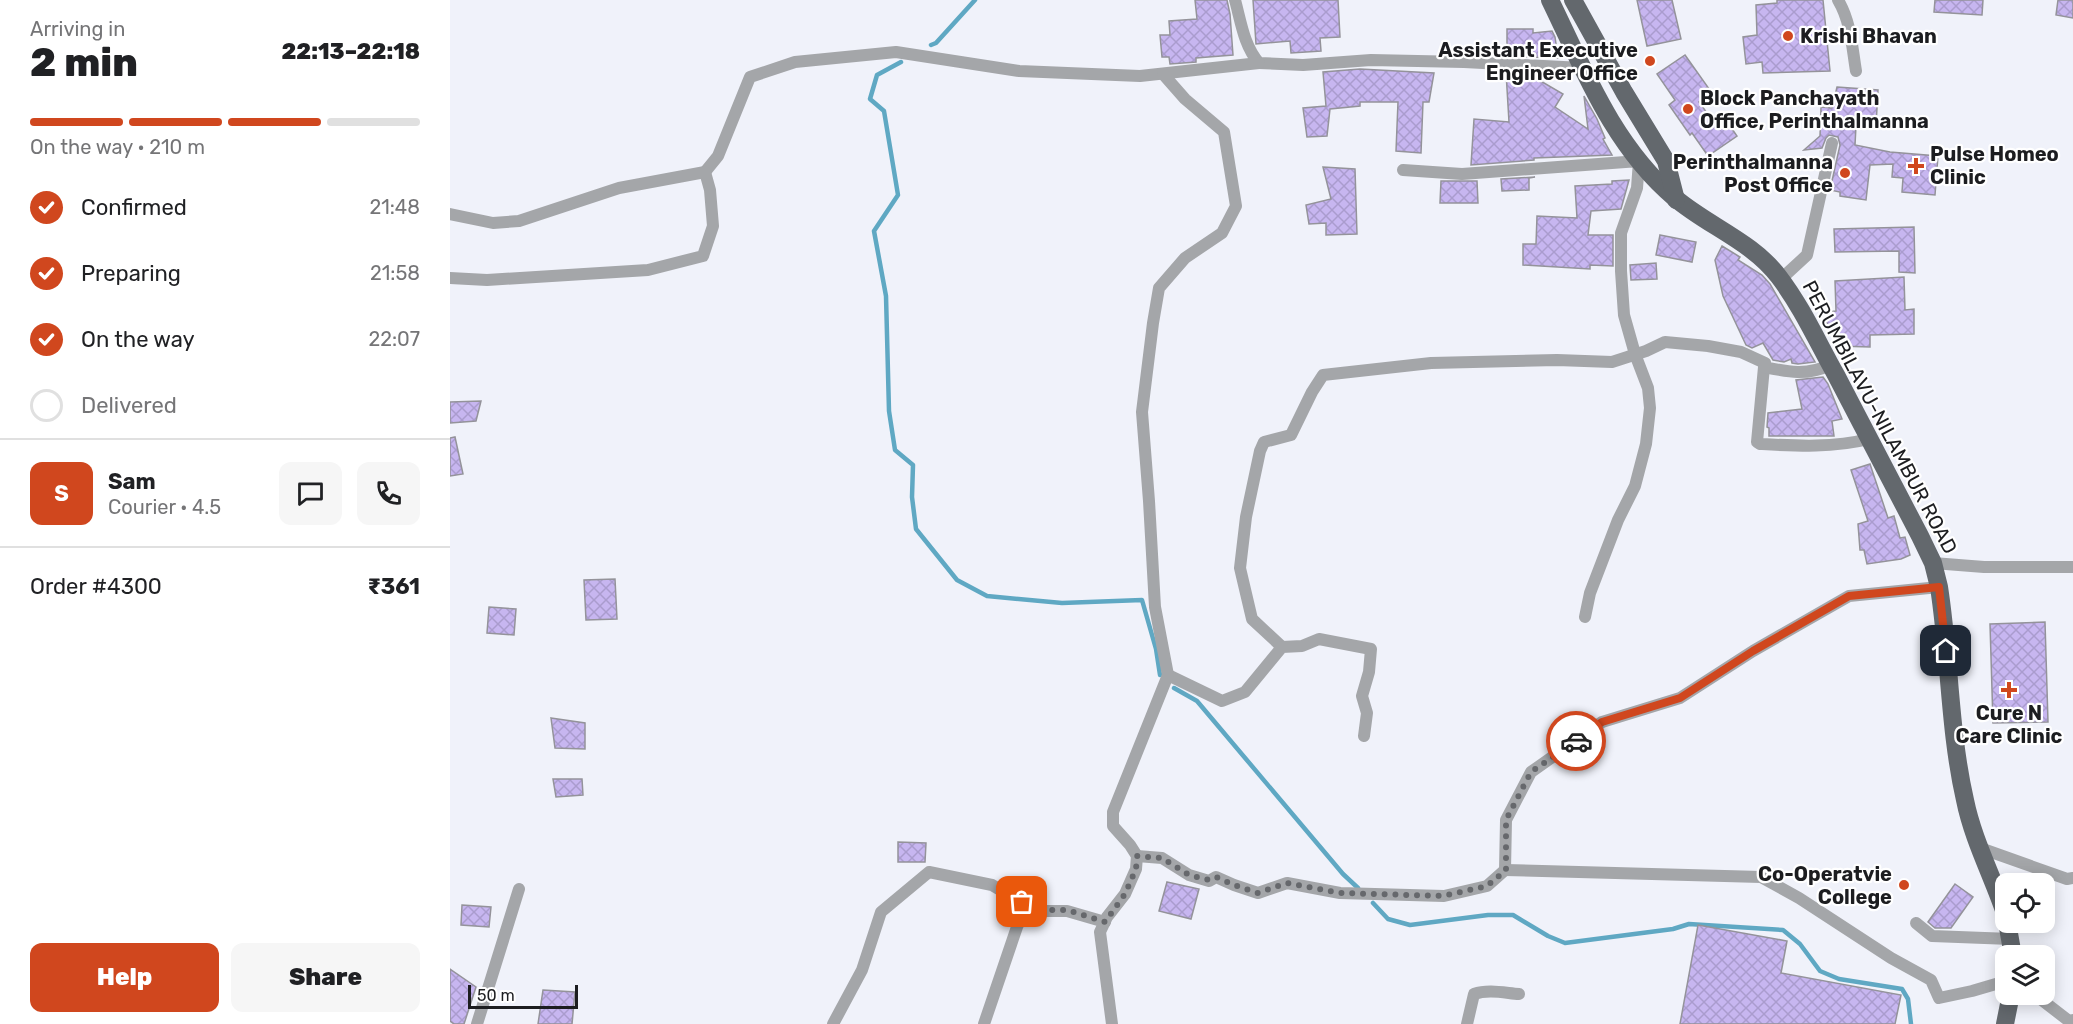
<!DOCTYPE html>
<html lang="en">
<head>
<meta charset="utf-8">
<style>
  :root { --surface:#fff; --page:#f6f6f6; --text:#202124; --muted:#757577; --line:#e0e0e0; --accent:#d0471e }
  body { margin:0; font-family:Rubik,sans-serif; background:var(--page); color:var(--text); height:100vh; display:flex; flex-direction:column; font-size:22px; white-space:nowrap }
  * { box-sizing:border-box; margin:0 }
  p { font-size:20px; color:var(--muted) }
  .icon { flex:none; width:33px; height:33px; fill:none; stroke:currentColor; stroke-width:2; stroke-linecap:round; stroke-linejoin:round }
  .map { position:relative; flex:1; overflow:hidden }
  .side { display:flex; flex-direction:column; background:var(--surface); width:450px }
  .side>* { flex:none }
  .tools { position:absolute; left:1545px; top:873px; display:grid; gap:12px }
  .tools a { display:grid; place-items:center; width:60px; height:60px; border-radius:12px; background:var(--surface); box-shadow:0 3px 15px #0003; font-size:30px }
  .scale { position:absolute; left:18px; bottom:15px; width:110px; box-sizing:border-box; padding-left:6px; border:3px solid #1c1d20; border-top:0; font-size:16px; line-height:21px; white-space:nowrap; color:#1c1d20; -webkit-text-stroke:4px #fff; paint-order:stroke }
  .pin { position:absolute; display:grid; place-items:center; width:51px; height:51px; color:#fff; margin:-26px; border-radius:12px; box-shadow:0 3px 9px #0006 }
  .courier { position:absolute; display:grid; place-items:center; width:60px; height:60px; margin:-30px; border:4px solid #d0471e; border-radius:50%; background:#fff; color:#222; box-shadow:0 2px 8px #0007 }
  .overview em { font-style:normal; font-weight:800 }
  .overview div { display:flex; flex-direction:column-reverse }
  .overview { display:flex; align-items:center; justify-content:space-between; height:102px; padding:0 30px }
  h1 { font-size:39px; font-weight:800; line-height:45px }
  .bar { display:grid; grid-template-columns:repeat(4,1fr); gap:9px 6px; align-content:center; height:72px; padding:0 30px }
  .bar i { height:8px; border-radius:4px; background:var(--line) }
  .bar .on { background:var(--accent) }
  .bar p { grid-column:span 4 }
  .line { display:flex; align-items:center; gap:15px; padding:0 30px; border-top:2px solid var(--line) }
  .line div { flex:1 }
  .round { display:grid; place-items:center; flex:none; width:63px; height:63px; border-radius:12px; background:var(--page) }
  ol { padding:0 30px; list-style:none }
  li { display:flex; align-items:center; gap:18px; height:66px }
  li p { margin-inline-start:auto }
  li .icon { padding:6px; border-radius:50%; background:var(--accent); color:#fff; stroke-width:4 }
  li:last-child { color:var(--muted) }
  li i { width:33px; height:33px; border:3px solid var(--line); border-radius:50% }
  .action { display:flex; gap:12px; margin-top:auto; padding:12px 30px }
  .action a { flex:1; height:69px; border-radius:12px; background:var(--accent); color:#fff; font-size:24px; font-weight:800; line-height:69px; text-align:center }
  .action a+a { background:var(--page); color:var(--text) }
  main { display:flex; flex:1; min-height:0 }
  .map>svg:first-child { display:block }
  .lines { fill:none; stroke-linecap:round; stroke-linejoin:round }
  .stream { stroke:#5fa8c3; stroke-width:4.5 }
  .building { fill:url(#building-cross-hatch); stroke:#94939a; stroke-width:1.5 }
  .street { stroke:#a4a6a9; stroke-width:12 }
  .primary { stroke:#63686d; stroke-width:18 }
  .done { stroke:#66686c; stroke-width:6; stroke-dasharray:0 10.8 }
  .route { stroke:#d0471e; stroke-width:8 }
  .poi-dot { fill:#d0471e; stroke:#fff; stroke-width:2 }
  .labels { text-anchor:middle; stroke-width:4.5; stroke-linejoin:round; paint-order:stroke }
  .poi-label { font-size:20px; font-weight:bold; fill:#1c1d20; stroke:#fff; text-anchor:start }
  .street-label { font-size:20px; fill:#1c1d20; stroke:#fff }
</style>
</head>
<body>
<main>
<section class="side">
<div class="overview"><div><h1>2 min</h1><p>Arriving in</p></div><em>22:13–22:18</em></div>
<div class="bar"><i class="on"></i><i class="on"></i><i class="on"></i><i></i><p>On the way · 210 m</p></div>
<ol>
<li><svg class="icon" aria-label="check" viewBox="0 0 24 24"><path d="M5 12l5 5 9-10"/></svg>Confirmed<p>21:48</p></li>
<li><svg class="icon" aria-label="check" viewBox="0 0 24 24"><path d="M5 12l5 5 9-10"/></svg>Preparing<p>21:58</p></li>
<li><svg class="icon" aria-label="check" viewBox="0 0 24 24"><path d="M5 12l5 5 9-10"/></svg>On the way<p>22:07</p></li>
<li><i></i>Delivered</li>
</ol>
<div class="line" style="height:108px"><b class="round" style="background:var(--accent);color:#fff">S</b><div><b>Sam</b><p>Courier · 4.5</p></div><a class="round"><svg class="icon" aria-label="chat" viewBox="0 0 24 24"><path d="M4 5h16v11H9l-5 4z"/></svg></a><a class="round"><svg class="icon" aria-label="phone" viewBox="0 0 24 24"><path d="M5 4h4l2 5-3 2q2 4 5 5l2-3 5 2v4C11 20 4 13 5 4z"/></svg></a></div>
<div class="line" style="height:78px"><div>Order #4300</div><b>₹361</b></div>
<div class="action"><a>Help</a><a>Share</a></div>
</section>
<div class="map">
<svg width="1623" height="1024" viewBox="0 0 1623 1024">
  <defs>
    <pattern id="building-cross-hatch" width="8" height="8" patternUnits="userSpaceOnUse" patternTransform="scale(1.5)"><rect width="8" height="8" fill="#c7b6f0"/><path d="M0 0l8 8M0 8l8-8" fill="none" stroke="#aa9cce"/></pattern>
  </defs>
  <rect width="100%" height="100%" fill="#f0f2fa"/>
  <g class="lines">
    <g class="stream">
      <polyline points="481,45 486,43 525,0"/>
      <polyline points="451,62 427,75 420,99 434,111 448,195 424,231 436,296 439,411 445,450 463,465 462,497 466,529 507,580 537,596 612,603 692,600 706,649 710,675"/>
      <polyline points="724,688 747,701 893,874 908,888"/>
      <polyline points="923,903 938,919 960,925 1038,915 1063,915 1098,936 1115,943 1223,929 1239,924 1333,930 1350,944 1370,971 1389,979 1452,989 1458,999 1461,1024"/>
    </g>
  </g>
  <g class="building">
    <polygon points="745,0 777,0 780,14 783,55 746,58 746,62 720,64 719,57 712,57 710,35 720,35 719,21 747,19"/>
    <polygon points="803,0 888,0 890,37 870,38 871,51 841,53 840,41 806,44"/>
    <polygon points="1187,0 1222,0 1231,39 1197,46"/>
    <polygon points="1327,0 1373,0 1380,71 1313,73 1312,62 1296,64 1293,37 1307,35 1306,5 1327,3"/>
    <polygon points="1485,0 1533,0 1532,15 1484,12"/>
    <polygon points="1608,0 1623,0 1623,18 1606,15"/>
    <polygon points="1057,29 1083,29 1083,33 1102,31 1105,37 1108,58 1057,56"/>
    <polygon points="1235,55 1262,93 1249,102 1267,127 1276,120 1287,136 1258,156 1242,133 1240,135 1219,105 1225,100 1207,74"/>
    <polygon points="910,69 984,73 979,102 973,102 971,153 946,151 948,102 910,102 910,106 880,109 877,136 857,137 853,108 876,106 873,72"/>
    <polygon points="1056,72 1077,73 1113,94 1105,107 1138,129 1134,96 1147,119 1155,138 1153,139 1162,155 1084,158 1084,160 1021,165 1024,119 1059,122"/>
    <polygon points="1387,87 1428,90 1426,126 1406,126 1405,145 1440,152 1488,156 1485,195 1452,192 1453,178 1442,177 1443,164 1420,165 1416,200 1390,196 1390,192 1380,190 1390,145 1388,137 1379,135 1376,138 1372,148 1354,150 1370,136 1371,107 1382,108"/>
    <polygon points="873,167 905,169 907,234 876,235 876,223 859,224 856,205 881,199"/>
    <polygon points="1085,177 1079,178 1079,190 1052,191 1051,179"/>
    <polygon points="1179,180 1171,209 1141,211 1138,235 1163,235 1163,266 1140,265 1140,269 1073,265 1073,244 1086,244 1087,216 1127,218 1125,186 1162,184 1162,181"/>
    <polygon points="991,181 1027,181 1028,203 990,203"/>
    <polygon points="1464,227 1465,273 1449,272 1449,251 1385,252 1384,229"/>
    <polygon points="1210,235 1246,242 1242,262 1206,255"/>
    <polygon points="1272,246 1290,257 1288,260 1312,275 1320,284 1365,362 1348,364 1342,363 1341,359 1334,362 1323,360 1313,343 1302,348 1296,345 1273,296 1265,260"/>
    <polygon points="1206,263 1207,279 1181,280 1180,265"/>
    <polygon points="1454,277 1455,310 1464,309 1464,334 1420,335 1420,347 1387,346 1376,321 1376,312 1386,311 1385,281"/>
    <polygon points="1373,377 1378,384 1392,419 1382,421 1384,436 1319,436 1319,428 1317,427 1318,413 1352,409 1346,380"/>
    <polygon points="31,401 26,421 0,423 0,402"/>
    <polygon points="5,437 13,474 0,476 0,438"/>
    <polygon points="1420,464 1438,518 1444,516 1450,538 1455,537 1460,555 1451,559 1417,564 1414,550 1410,550 1408,524 1418,521 1401,470"/>
    <polygon points="165,579 167,619 136,620 134,580"/>
    <polygon points="39,607 66,609 64,635 37,633"/>
    <polygon points="1595,622 1598,722 1543,723 1540,624"/>
    <polygon points="101,718 135,723 135,749 105,748"/>
    <polygon points="103,779 132,779 133,795 106,797"/>
    <polygon points="448,842 476,843 475,862 448,862"/>
    <polygon points="717,882 749,889 741,919 709,911"/>
    <polygon points="1505,884 1523,897 1501,928 1485,928 1478,922"/>
    <polygon points="12,905 41,907 39,927 11,925"/>
    <polygon points="1248,925 1337,941 1331,973 1451,995 1445,1024 1230,1024"/>
    <polygon points="0,969 26,987 14,1024 4,1024 0,1021"/>
    <polygon points="93,990 125,992 122,1024 88,1024"/>
  </g>
  <g class="lines">
    <g class="street">
      <path d="M785,0c6,22 9,46 24,63l44,2 68,-5 93,2 119,6"/>
      <path d="M1388,0c13,22 14,47 18,71"/>
      <polyline points="953,170 1012,174 1189,161 1187,188 1171,233 1171,271 1174,315 1185,354 1198,388 1200,408 1196,444 1185,486 1168,520 1140,593 1135,617"/>
      <polyline points="255,172 268,156 300,77 345,62 446,52 569,71 690,76 809,63"/>
      <polyline points="0,214 43,223 69,221 169,188 255,172 260,190 263,226 253,256 198,270 37,280 0,278"/>
      <polyline points="1331,279 1357,255 1382,143"/>
      <path d="M1314,367l-7,75 3,2c38,2 72,4 109,-5"/>
      <polyline points="1483,563 1534,567 1623,567"/>
      <path d="M832,647l-30,-28 -12,-51 6,-51 14,-66 4,-9 27,-7 21,-43 11,-17 108,-12 126,-3 55,2 34,-11 19,-9 43,4 33,6 24,11 -1,4c24,5 43,9 66,-2"/>
      <polyline points="718,675 772,701 795,692 832,647 852,646 869,639 921,649 919,672 912,696 917,713 914,736"/>
      <polyline points="1530,848 1617,879 1623,878"/>
      <polyline points="687,856 712,858 739,875 759,881 766,877 784,885 808,893 837,883 890,893 994,896 1037,886 1055,870 1056,820 1081,772 1152,722 1230,698 1303,651 1399,596 1489,587"/>
      <polyline points="1055,870 1311,877 1349,898 1441,958 1481,980 1489,998 1522,991 1556,981"/>
      <polyline points="1466,923 1482,936 1561,939"/>
      <polyline points="1584,994 1619,1021 1623,1020"/>
      <polyline points="27,1024 69,889"/>
      <polyline points="383,1024 412,970 431,912 479,872 542,885 586,911"/>
      <polyline points="534,1024 568,924 586,911 617,911 655,922"/>
      <polyline points="662,1024 650,932 657,917 675,894 686,869 687,856 680,845 663,826 663,812 718,675 705,607 699,501 692,412 703,323 709,288 735,258 772,233 786,206 774,132 735,99 713,74"/>
      <path d="M1017,1024l7,-30c14,-5 31,-1 45,0"/>
    </g>
    <g class="primary">
      <path d="M1100,0c34,70 64,147 125,198 33,28 78,44 104,79 23,30 39,66 57,98 28,54 56,108 84,161l13,27 6,24c11,71 10,143 26,213 8,40 28,77 41,116"/>
      <polyline points="1123,0 1174,92 1216,161 1226,200"/>
      <polyline points="1557,922 1563,956"/>
      <polyline points="1555,1024 1561,994"/>
    </g>
  </g>
  <g class="lines">
    <polyline class="done" points="572,902 586,910 617,910 655,922 675,894 686,869 687,856 712,858 739,875 759,880 766,877 784,885 808,893 837,883 890,893 993,896 1037,886 1056,870 1056,820 1081,772 1126,741"/>
    <polyline class="route" points="1126,741 1152,722 1230,698 1303,651 1399,596 1489,587 1496,651"/>
  </g>
  <g class="poi-dot">
    <circle cx="1338" cy="36" r="6"/>
    <circle cx="1200" cy="61" r="6"/>
    <circle cx="1238" cy="109" r="6"/>
    <path d="M1463 157h6v6h6v6h-6v6h-6v-6h-6v-6h6z"/>
    <circle cx="1395" cy="173" r="6"/>
    <path d="M1556 681h6v6h6v6h-6v6h-6v-6h-6v-6h6z"/>
    <circle cx="1454" cy="885" r="6"/>
  </g>
  <g class="labels">
    <g class="poi-label">
      <text x="1350" y="43">Krishi Bhavan</text>
      <text x="1188" y="57" text-anchor="end">Assistant Executive<tspan x="1188" dy="23">Engineer Office</tspan></text>
      <text x="1250" y="105">Block Panchayath<tspan x="1250" dy="23">Office, Perinthalmanna</tspan></text>
      <text x="1480" y="161">Pulse Homeo<tspan x="1480" dy="23">Clinic</tspan></text>
      <text x="1383" y="169" text-anchor="end">Perinthalmanna<tspan x="1383" dy="23">Post Office</tspan></text>
      <text x="1559" y="720" text-anchor="middle">Cure N<tspan x="1559" dy="23">Care Clinic</tspan></text>
      <text x="1442" y="881" text-anchor="end">Co-Operatvie<tspan x="1442" dy="23">College</tspan></text>
    </g>
    <g class="street-label">
      <text transform="translate(1430 417) rotate(62)" y="7">PERUMBILAVU-NILAMBUR ROAD</text>
    </g>
  </g>
</svg>
<div class="tools">
<a><svg class="icon" aria-label="locate" viewBox="0 0 24 24"><circle cx="12" cy="12" r="6"/><path d="M12 2v4M12 18v4M2 12h4M18 12h4"/></svg></a>
<a><svg class="icon" aria-label="layers" viewBox="0 0 24 24"><path d="M12 4l9 5-9 5-9-5zM3 14l9 5 9-5"/></svg></a>
</div>
<div class="scale">50 m</div>
<div class="pin" style="left:572px;top:902px;background:#ea580c"><svg class="icon" aria-label="bag" viewBox="0 0 24 24"><path d="M5 8h14l-1 12H6zM9 8a3 3 0 0 1 6 0"/></svg></div>
<div class="pin" style="left:1496px;top:651px;background:#1f2937"><svg class="icon" aria-label="home" viewBox="0 0 24 24"><path d="M3 11l9-7 9 7M6 9v11h12V9"/></svg></div>
<div class="courier" style="left:1126px;top:741px"><svg class="icon" aria-label="car" viewBox="0 0 24 24"><path d="M5 17H2v-5l4-1 3-4h7l3 4 3 1v5h-3M9 17h6M6 11h13"/><circle cx="7" cy="17" r="2"/><circle cx="17" cy="17" r="2"/></svg></div>
</div>
</main>
</body>
</html>
